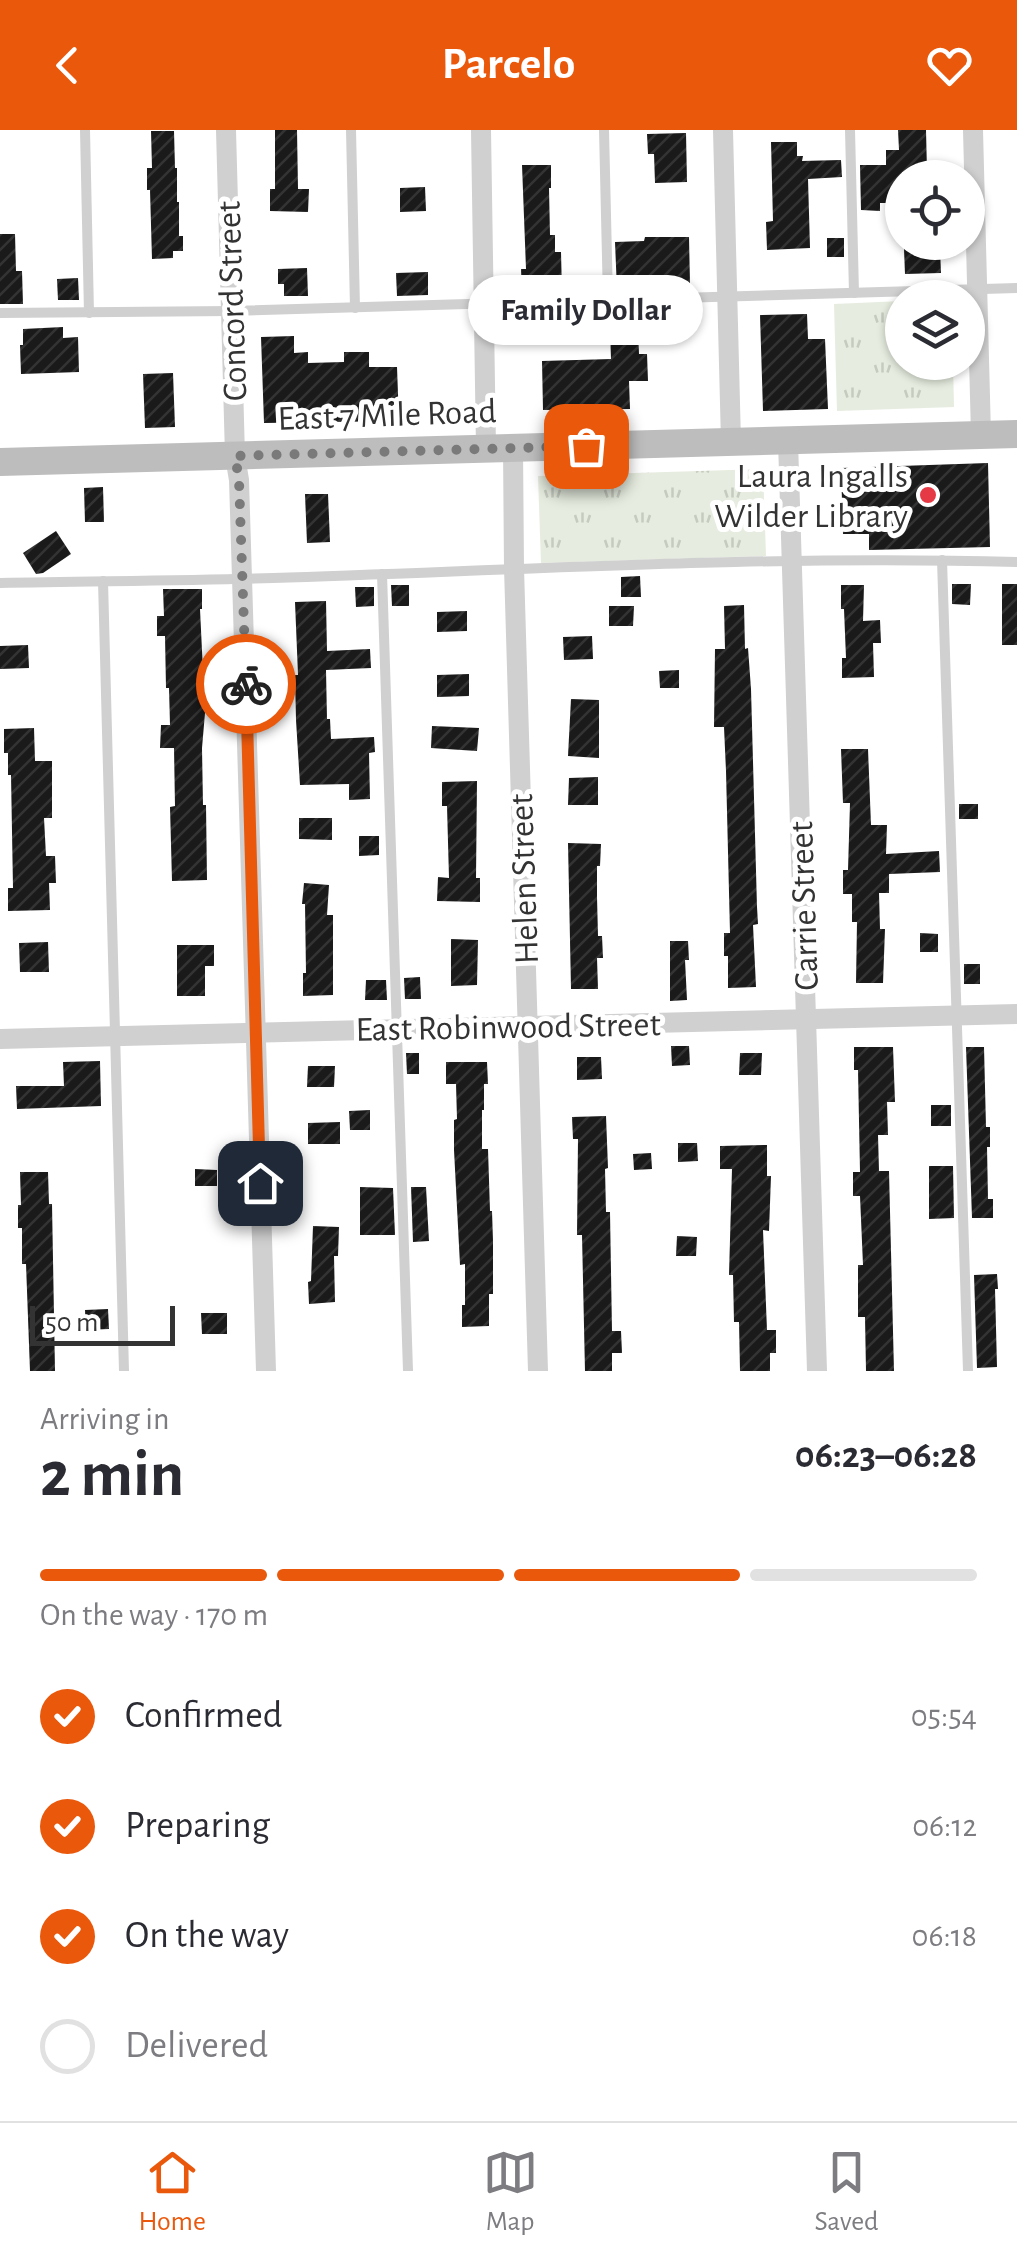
<!DOCTYPE html>
<html lang="en">
<head>
<meta charset="utf-8">
<style>
  :root { --surface:#fff; --page:#f7f7f7; --text:#2b2b33; --muted:#7c7c81; --line:#e1e1e2; --accent:#ea580c }
  body { margin:0; font-family:"Alegreya Sans",sans-serif; background:var(--page); color:var(--text); height:100vh; display:flex; flex-direction:column; font-size:38px; white-space:nowrap }
  * { box-sizing:border-box; margin:0 }
  p { font-size:32px; color:var(--muted) }
  .icon { flex:none; width:55px; height:55px; fill:none; stroke:currentColor; stroke-width:2; stroke-linecap:round; stroke-linejoin:round }
  .map { position:relative; height:1241px; overflow:hidden }
  .side { display:flex; flex-direction:column; background:var(--surface); flex:1 }
  .side>* { flex:none }
  .tools { position:absolute; left:885px; top:30px; display:grid; gap:20px }
  .tools a { display:grid; place-items:center; width:100px; height:100px; border-radius:50%; background:var(--surface); box-shadow:0 2px 8px #0004; font-size:50px }
  .scale { position:absolute; left:30px; bottom:25px; width:145px; box-sizing:border-box; padding-left:10px; border:5px solid #333; border-top:0; font-size:28px; line-height:35px; white-space:nowrap; color:#333; -webkit-text-stroke:8px #fff; paint-order:stroke }
  .pin { position:absolute; display:grid; place-items:center; width:85px; height:85px; color:#fff; margin:-42px; border-radius:20px; box-shadow:0 5px 15px #0006 }
  .courier { position:absolute; display:grid; place-items:center; width:100px; height:100px; margin:-50px; border:8px solid #ea580c; border-radius:50%; background:#fff; color:#222; box-shadow:0 2px 12px #0007 }
  .bubble { position:absolute; height:70px; border-radius:35px; background:var(--surface); box-shadow:0 2px 8px #0004; font-size:32px; font-weight:700; line-height:70px; text-align:center }
  .overview em { font-style:normal; font-weight:700 }
  .overview div { display:flex; flex-direction:column-reverse }
  .overview { display:flex; align-items:center; justify-content:space-between; height:170px; padding:0 40px }
  h1 { font-size:65px; font-weight:700; line-height:75px }
  .bar { display:grid; grid-template-columns:repeat(4,1fr); gap:15px 10px; align-content:center; height:120px; padding:0 40px }
  .bar i { height:12px; border-radius:8px; background:var(--line) }
  .bar .current { background:var(--accent) }
  .bar p { grid-column:span 4 }
  ol { padding:0 40px; list-style:none }
  li { display:flex; align-items:center; gap:30px; height:110px }
  li p { margin-inline-start:auto }
  li .icon { padding:10px; border-radius:50%; background:var(--accent); color:#fff; stroke-width:4 }
  li:last-child { color:var(--muted) }
  li i { width:55px; height:55px; border:5px solid var(--line); border-radius:50% }
  header { display:flex; justify-content:space-between; align-items:center; height:130px; padding:0 40px; background:var(--accent); color:#fff; font-size:45px; font-weight:700 }
  .menu { display:flex; justify-content:space-around; align-items:center; height:140px; border-top:2px solid var(--line); background:var(--surface); font-size:28px; color:var(--muted) }
  .menu a { display:grid; justify-items:center; gap:5px }
  .menu .current { color:var(--accent) }
  .map>svg:first-child { display:block }
  .grass { fill:url(#grass-tufts) }
  .building { fill:url(#building-hatch) }
  .lines { fill:none; stroke-linecap:round; stroke-linejoin:round }
  .lane { stroke:#d0d0d0; stroke-width:10 }
  .street { stroke:#d0d0d0; stroke-width:20 }
  .secondary { stroke:#bdbdbd; stroke-width:28 }
  .done { stroke:#7a7a7a; stroke-width:10; stroke-dasharray:0 18 }
  .route { stroke:#ea580c; stroke-width:12 }
  .poi-dot { fill:#e63946; stroke:#fff; stroke-width:4 }
  .labels { text-anchor:middle; stroke-width:10; stroke-linejoin:round; paint-order:stroke }
  .street-label { font-size:35px; fill:#333; stroke:#fff }
  .poi-label { font-size:35px; fill:#333; stroke:#fff; text-anchor:end }
</style>
</head>
<body>
<header><svg class="icon" aria-label="back" viewBox="0 0 24 24"><path d="M15 5l-7 7 7 7"/></svg>Parcelo<svg class="icon" aria-label="heart" viewBox="0 0 24 24"><path d="M12 20l-8-8c-3-5 5-10 8-4 3-6 11-1 8 4z"/></svg></header>
<div class="map">
<svg width="1017" height="1241" viewBox="0 0 1017 1241">
  <defs>
    <pattern id="grass-tufts" width="24" height="20" patternUnits="userSpaceOnUse" patternTransform="scale(2.5)"><rect width="24" height="20" fill="#e6ecdf"/><path d="M3 7l-1-3M5 7V3M7 7l1-3M15 17l-1-3M17 17v-4M19 17l1-3" fill="none" stroke="#c6cbc0"/></pattern>
    <pattern id="building-hatch" width="6" height="6" patternUnits="userSpaceOnUse" patternTransform="scale(2.5)"><rect width="6" height="6" fill="#1a1a1a"/><path d="M-1 1l2-2M0 6l6-6M5 7l2-2" fill="none" stroke="#333"/></pattern>
  </defs>
  <rect width="100%" height="100%" fill="#fff"/>
  <g class="grass">
    <polygon points="902,171 902,232 953,233 954,277 837,281 834,174"/>
    <polygon points="763,339 766,426 541,433 538,346"/>
  </g>
  <g class="building">
    <polygon points="275,0 297,0 298,59 309,59 308,82 270,81 270,59 275,59"/>
    <polygon points="898,0 926,0 927,41 902,42 902,73 880,73 880,81 861,80 860,35 886,35 886,20 899,20"/>
    <polygon points="151,1 174,1 175,38 177,38 177,72 179,72 179,106 183,106 183,121 173,121 173,128 152,129 150,60 147,60 147,38 152,38"/>
    <polygon points="686,3 687,52 655,53 654,24 648,24 647,4"/>
    <polygon points="771,12 797,12 797,26 803,26 802,31 841,30 842,47 808,49 810,118 767,120 766,92 773,91"/>
    <polygon points="522,35 551,35 551,58 549,58 550,105 555,105 555,122 561,122 562,161 522,162 521,139 526,139"/>
    <polygon points="425,57 426,81 400,82 400,58"/>
    <polygon points="0,104 15,104 16,141 22,141 23,174 0,174"/>
    <polygon points="645,107 689,107 690,154 679,154 679,158 617,160 615,112 644,111"/>
    <rect x="827" y="108" width="17" height="19"/>
    <polygon points="940,118 941,143 905,144 904,119"/>
    <polygon points="307,138 308,166 284,166 284,154 278,154 278,139"/>
    <polygon points="428,142 428,165 397,166 396,143"/>
    <polygon points="78,148 79,170 58,170 57,149"/>
    <polygon points="807,184 808,209 825,209 828,279 763,281 760,185"/>
    <polygon points="63,197 63,208 78,207 79,242 21,244 20,215 23,215 23,199"/>
    <polygon points="638,199 639,224 647,224 648,251 629,251 630,279 543,280 542,231 611,229 610,200"/>
    <polygon points="294,206 294,223 308,222 308,233 344,232 344,222 369,222 369,237 397,237 399,291 264,293 261,207"/>
    <polygon points="173,243 175,297 145,298 143,244"/>
    <polygon points="988,333 990,417 869,420 869,404 843,404 841,338"/>
    <polygon points="103,357 104,392 85,392 84,358"/>
    <polygon points="305,364 328,364 330,412 307,413"/>
    <polygon points="56,401 71,424 43,443 36,444 23,423"/>
    <polygon points="640,446 641,467 621,467 621,447"/>
    <polygon points="952,454 971,454 970,475 952,474"/>
    <rect x="1002" y="454" width="15" height="61"/>
    <polygon points="391,455 409,455 409,476 392,476"/>
    <polygon points="841,455 864,455 863,491 880,490 881,513 873,513 874,547 842,548 842,528 846,528 844,479 841,479"/>
    <polygon points="355,457 374,457 374,476 356,477"/>
    <polygon points="163,459 202,459 202,479 200,479 205,583 202,618 203,675 206,675 207,750 172,751 170,677 175,676 174,618 160,618 161,595 170,595 169,558 166,558 165,506 157,506 157,486 164,486"/>
    <polygon points="326,471 327,521 370,519 371,538 326,540 327,589 330,589 331,609 374,607 375,622 369,623 370,669 349,670 349,654 300,655 296,590 295,545 298,545 295,472"/>
    <polygon points="744,475 745,519 748,518 751,559 757,777 758,794 753,795 756,857 728,858 728,826 724,826 724,803 730,803 726,641 724,597 714,597 715,519 725,519 724,476"/>
    <polygon points="609,476 634,476 633,496 609,496"/>
    <polygon points="467,481 467,501 437,502 437,482"/>
    <polygon points="592,506 593,529 564,530 563,507"/>
    <polygon points="28,515 29,538 0,539 0,516"/>
    <polygon points="679,540 679,558 660,558 659,541"/>
    <polygon points="469,544 469,566 437,567 437,545"/>
    <polygon points="571,569 599,570 599,628 568,626"/>
    <polygon points="432,596 479,598 477,621 431,618"/>
    <polygon points="34,598 35,631 52,631 52,688 44,688 46,726 55,726 56,753 49,753 50,780 8,781 8,758 13,758 11,645 8,645 8,623 4,623 4,599"/>
    <polygon points="841,619 868,619 871,695 887,695 886,724 939,721 940,742 889,744 889,763 879,763 880,799 885,799 883,853 856,853 857,792 852,792 852,764 843,764 843,740 848,740 850,673 843,673"/>
    <polygon points="598,647 598,675 568,675 569,648"/>
    <polygon points="477,651 476,748 480,748 480,772 437,771 438,747 449,748 447,676 442,676 442,652"/>
    <rect x="959" y="674" width="19" height="15"/>
    <polygon points="299,688 332,688 332,710 299,709"/>
    <polygon points="359,706 379,706 379,725 359,726"/>
    <polygon points="568,713 601,714 600,736 597,736 597,767 598,806 602,806 603,828 597,828 598,859 571,859"/>
    <polygon points="304,753 329,755 327,785 333,785 333,865 303,866 303,843 306,843 305,774 302,774"/>
    <polygon points="920,803 938,804 938,822 920,822"/>
    <polygon points="451,809 478,810 477,855 451,856"/>
    <polygon points="670,811 688,811 689,830 685,830 687,870 670,871"/>
    <polygon points="48,812 49,842 20,842 19,813"/>
    <polygon points="177,815 214,815 214,836 205,836 205,866 177,866"/>
    <rect x="964" y="834" width="16" height="20"/>
    <polygon points="420,847 421,869 405,869 404,848"/>
    <polygon points="366,850 386,850 387,870 365,870"/>
    <polygon points="671,916 689,916 690,935 672,936"/>
    <polygon points="854,917 893,917 895,972 887,972 888,1005 878,1005 879,1041 889,1041 894,1241 866,1241 865,1187 858,1187 858,1135 863,1135 860,1066 853,1066 853,1042 860,1042 858,940 854,940"/>
    <polygon points="966,917 984,917 986,997 990,997 990,1017 987,1017 988,1069 993,1069 993,1088 972,1088"/>
    <polygon points="406,923 419,923 419,944 407,944"/>
    <polygon points="740,923 762,923 761,945 739,945"/>
    <polygon points="577,927 601,927 602,949 577,950"/>
    <polygon points="100,931 101,976 17,979 16,956 64,956 63,932"/>
    <polygon points="446,932 487,932 488,954 484,954 484,980 482,980 482,1019 488,1019 490,1081 492,1081 493,1111 493,1164 489,1164 489,1196 462,1197 462,1175 465,1175 465,1134 460,1135 454,1020 454,990 457,989 456,954 446,954"/>
    <polygon points="308,936 335,936 334,957 307,957"/>
    <rect x="931" y="975" width="20" height="21"/>
    <polygon points="370,980 370,1000 350,1000 349,981"/>
    <polygon points="606,986 608,1038 605,1039 606,1082 610,1082 612,1201 621,1201 622,1223 612,1223 612,1241 585,1241 582,1105 577,1105 578,1009 573,1009 572,987"/>
    <polygon points="340,992 340,1014 308,1014 308,993"/>
    <polygon points="678,1013 697,1013 698,1031 678,1032"/>
    <polygon points="767,1015 767,1046 771,1046 769,1101 763,1100 767,1200 776,1200 776,1223 770,1223 770,1241 740,1241 739,1192 734,1192 733,1145 729,1145 732,1039 720,1039 720,1016"/>
    <polygon points="651,1023 652,1039 634,1040 633,1024"/>
    <polygon points="929,1036 953,1036 954,1088 929,1089"/>
    <polygon points="195,1039 217,1040 217,1056 195,1056"/>
    <polygon points="20,1042 48,1042 49,1074 52,1074 55,1241 30,1241 26,1134 22,1134 22,1098 18,1098 18,1075 21,1075"/>
    <polygon points="360,1057 393,1058 395,1105 360,1105"/>
    <polygon points="411,1057 426,1057 429,1111 413,1112"/>
    <polygon points="313,1096 339,1097 338,1126 334,1126 335,1172 309,1174 308,1152 311,1151"/>
    <polygon points="677,1106 697,1107 696,1126 676,1126"/>
    <polygon points="997,1144 998,1159 995,1159 997,1237 977,1238 974,1145"/>
    <polygon points="108,1179 109,1199 86,1200 85,1180"/>
    <polygon points="201,1183 227,1183 227,1204 202,1204"/>
  </g>
  <g class="lines">
    <g class="lane">
      <polyline points="85,0 89,183"/>
      <polyline points="351,0 355,178"/>
      <polyline points="604,0 608,170"/>
      <polyline points="850,0 854,163"/>
      <polyline points="0,183 231,181 1017,158"/>
      <polyline points="942,430 968,1241"/>
      <polyline points="382,444 408,1241"/>
      <polyline points="103,451 124,1241"/>
      <path d="M0,453c91,-2 182,-2 273,-5 248,-8 496,-23 744,-16"/>
    </g>
    <g class="street">
      <polyline points="226,0 235,326 239,350 242,448 266,1241"/>
      <polyline points="481,0 486,318"/>
      <polyline points="723,0 731,312"/>
      <polyline points="973,0 981,305"/>
      <polyline points="788,311 817,1241"/>
      <polyline points="513,317 514,438 538,1241"/>
      <polyline points="0,909 1017,884"/>
    </g>
    <polyline class="secondary" points="0,332 1017,304"/>
  </g>
  <g class="lines">
    <polyline class="done" points="246,554 239,350 235,326 586,316"/>
    <polyline class="route" points="246,554 260,1053"/>
  </g>
  <circle class="poi-dot" cx="928" cy="365" r="10"/>
  <g class="labels">
    <g class="street-label">
      <text transform="translate(231 171) rotate(-92)" y="12">Concord Street</text>
      <text transform="translate(387 284) rotate(-2)" y="12">East 7 Mile Road</text>
      <text transform="translate(523 749) rotate(-92)" y="12">Helen Street</text>
      <text transform="translate(803 776) rotate(-92)" y="12">Carrie Street</text>
      <text transform="translate(508 896) rotate(-1)" y="12">East Robinwood Street</text>
    </g>
    <g class="poi-label">
      <text x="908" y="357">Laura Ingalls<tspan x="908" dy="40">Wilder Library</tspan></text>
    </g>
  </g>
</svg>
<div class="tools">
<a><svg class="icon" aria-label="locate" viewBox="0 0 24 24"><circle cx="12" cy="12" r="6"/><path d="M12 2v4M12 18v4M2 12h4M18 12h4"/></svg></a>
<a><svg class="icon" aria-label="layers" viewBox="0 0 24 24"><path d="M12 4l9 5-9 5-9-5zM3 14l9 5 9-5"/></svg></a>
</div>
<div class="scale">50 m</div>
<div class="pin" style="left:586px;top:316px;background:#ea580c"><svg class="icon" aria-label="bag" viewBox="0 0 24 24"><path d="M5 8h14l-1 12H6zM9 8a3 3 0 0 1 6 0"/></svg></div>
<div class="pin" style="left:260px;top:1053px;background:#1f2937"><svg class="icon" aria-label="home" viewBox="0 0 24 24"><path d="M3 11l9-7 9 7M6 9v11h12V9"/></svg></div>
<div class="courier" style="left:246px;top:554px"><svg class="icon" aria-label="bike" viewBox="0 0 24 24"><circle cx="6" cy="16" r="4"/><circle cx="18" cy="16" r="4"/><path d="M6 16l4-8h5l3 8M10 8l3 8H6M13 5h3"/></svg></div>
<div class="bubble" style="left:468px;top:145px;width:235px">Family Dollar</div>
</div>
<section class="side">
<div class="overview"><div><h1>2 min</h1><p>Arriving in</p></div><em>06:23–06:28</em></div>
<div class="bar"><i class="current"></i><i class="current"></i><i class="current"></i><i></i><p>On the way · 170 m</p></div>
<ol>
<li><svg class="icon" aria-label="check" viewBox="0 0 24 24"><path d="M5 12l5 5 9-10"/></svg>Confirmed<p>05:54</p></li>
<li><svg class="icon" aria-label="check" viewBox="0 0 24 24"><path d="M5 12l5 5 9-10"/></svg>Preparing<p>06:12</p></li>
<li><svg class="icon" aria-label="check" viewBox="0 0 24 24"><path d="M5 12l5 5 9-10"/></svg>On the way<p>06:18</p></li>
<li><i></i>Delivered</li>
</ol>
</section>
<nav class="menu">
<a class="current"><svg class="icon" aria-label="home" viewBox="0 0 24 24"><path d="M3 11l9-7 9 7M6 9v11h12V9"/></svg>Home</a>
<a><svg class="icon" aria-label="map" viewBox="0 0 24 24"><path d="M3 6l6-2 6 2 6-2v14l-6 2-6-2-6 2zM9 4v14M15 6v14"/></svg>Map</a>
<a><svg class="icon" aria-label="saved" viewBox="0 0 24 24"><path d="M7 4h10v16l-5-4-5 4z"/></svg>Saved</a>
</nav>
</body>
</html>
